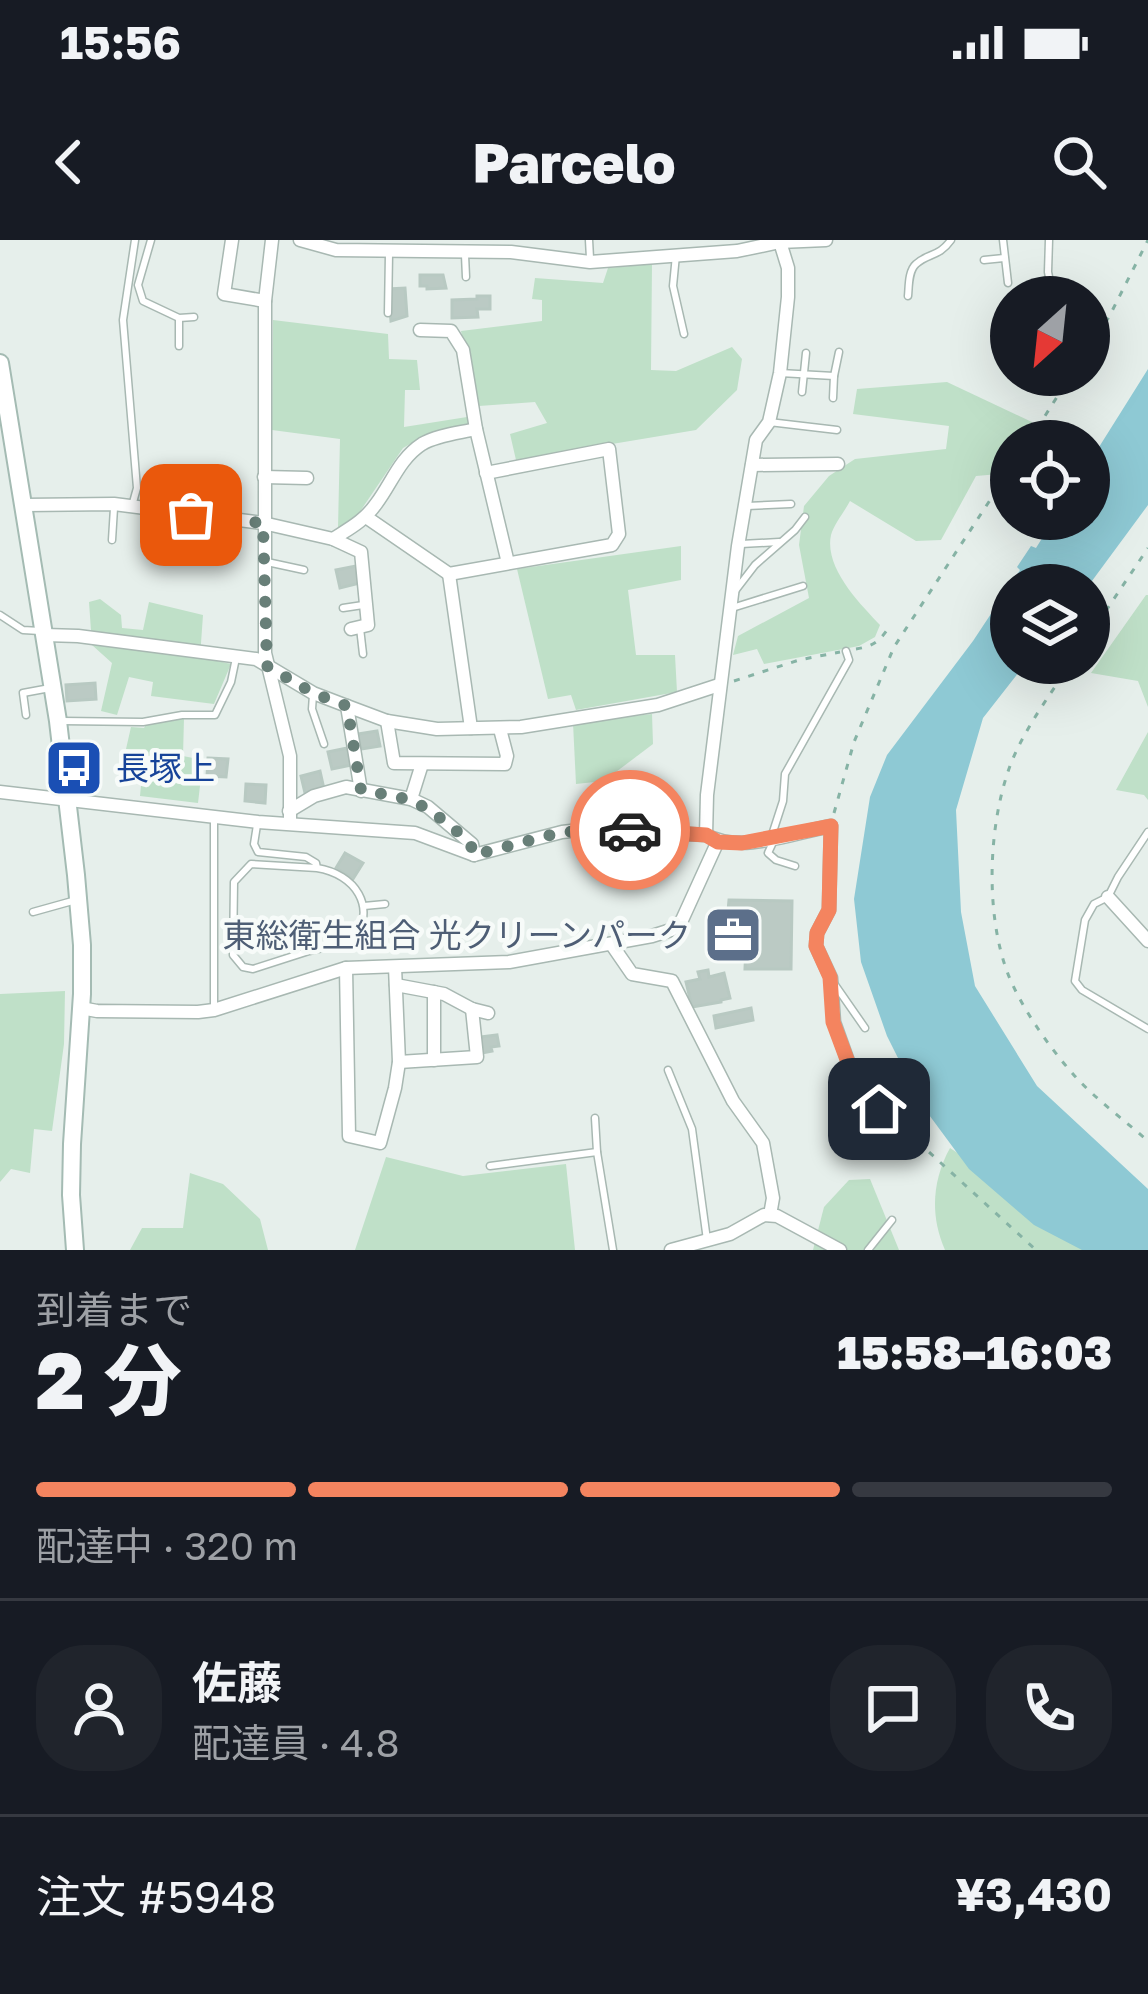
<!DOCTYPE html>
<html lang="ja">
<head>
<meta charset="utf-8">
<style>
  :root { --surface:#171b24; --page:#20242c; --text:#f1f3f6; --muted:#9ea1a6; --line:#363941; --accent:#f4845f }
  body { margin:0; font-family:"Golos Text","Noto Sans JP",sans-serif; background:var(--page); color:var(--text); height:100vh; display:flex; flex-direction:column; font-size:45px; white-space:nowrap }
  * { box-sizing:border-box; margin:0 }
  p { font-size:39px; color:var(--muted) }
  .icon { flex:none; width:66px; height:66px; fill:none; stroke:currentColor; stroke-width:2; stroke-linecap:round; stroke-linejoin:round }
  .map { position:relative; height:1010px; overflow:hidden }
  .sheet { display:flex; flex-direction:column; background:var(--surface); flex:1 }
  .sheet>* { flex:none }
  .needle { width:78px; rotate:207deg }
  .buttons { position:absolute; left:990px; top:36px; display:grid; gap:24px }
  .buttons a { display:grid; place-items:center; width:120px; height:120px; border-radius:50%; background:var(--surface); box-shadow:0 12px 48px #0002; font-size:60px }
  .pin { position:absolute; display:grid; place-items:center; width:102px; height:102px; color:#fff; margin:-51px; border-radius:24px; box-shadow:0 6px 18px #0006 }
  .courier { position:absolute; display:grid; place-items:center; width:120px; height:120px; margin:-60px; border:9px solid #f4845f; border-radius:50%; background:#fff; color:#222; box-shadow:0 3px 15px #0007 }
  .head em { font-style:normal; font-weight:800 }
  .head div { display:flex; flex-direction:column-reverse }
  .head { display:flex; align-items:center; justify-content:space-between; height:204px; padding:0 36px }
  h1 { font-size:78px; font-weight:800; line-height:90px }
  .bar { display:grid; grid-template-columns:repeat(4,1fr); gap:18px 12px; align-content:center; height:144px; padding:0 36px }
  .bar i { height:15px; border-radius:9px; background:var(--line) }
  .bar .active { background:var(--accent) }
  .bar p { grid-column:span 4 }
  .line { display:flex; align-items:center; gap:30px; padding:0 36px; border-top:3px solid var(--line) }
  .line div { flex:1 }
  .round { display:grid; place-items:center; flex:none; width:126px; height:126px; border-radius:48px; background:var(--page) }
  .status { display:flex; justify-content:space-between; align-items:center; height:84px; padding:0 60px; background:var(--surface); direction:ltr }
  .status svg { height:33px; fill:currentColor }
  header { display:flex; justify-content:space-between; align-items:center; height:156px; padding:0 36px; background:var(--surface); font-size:54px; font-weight:800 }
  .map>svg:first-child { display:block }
  .green { fill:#bfe0c8 }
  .water { fill:#8ec9d4 }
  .building { fill:#bbcac4; stroke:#b8c9c2; stroke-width:3 }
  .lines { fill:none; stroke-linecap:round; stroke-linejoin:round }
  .service-casing { stroke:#a8b8b2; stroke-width:9 }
  .minor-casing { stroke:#a8b8b2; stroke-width:15 }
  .secondary-casing { stroke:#a4bbb3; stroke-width:20 }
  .path { stroke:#86b3a5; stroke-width:3; stroke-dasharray:6 9; stroke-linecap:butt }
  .service { stroke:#fff; stroke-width:6 }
  .minor { stroke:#fff; stroke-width:12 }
  .secondary { stroke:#fff; stroke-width:16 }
  .done { stroke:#687f78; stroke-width:12; stroke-dasharray:0 21.6 }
  .route { stroke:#f4845f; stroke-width:15 }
  .labels { text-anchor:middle; stroke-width:9; stroke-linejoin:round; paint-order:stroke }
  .transit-label { font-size:33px; fill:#164399; stroke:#f7fbf9; text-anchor:start }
  .service-label { font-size:33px; fill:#4e5e75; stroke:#f7fbf9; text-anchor:end }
</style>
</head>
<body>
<div class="status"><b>15:56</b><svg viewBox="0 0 49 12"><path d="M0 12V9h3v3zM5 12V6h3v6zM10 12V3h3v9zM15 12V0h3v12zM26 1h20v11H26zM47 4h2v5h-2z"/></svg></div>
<header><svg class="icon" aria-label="back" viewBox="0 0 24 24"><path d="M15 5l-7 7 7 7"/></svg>Parcelo<svg class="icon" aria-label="search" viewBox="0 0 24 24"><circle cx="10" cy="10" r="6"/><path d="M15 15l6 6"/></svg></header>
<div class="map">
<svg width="1148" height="1010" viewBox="0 0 1148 1010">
  <rect width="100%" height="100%" fill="#e6efeb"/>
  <g class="green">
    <polygon points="652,24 651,130 676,131 732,107 742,119 737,150 696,190 516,220 510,194 547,183 535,162 479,166 461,91 542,81 542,60 532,59 535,38 603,43 608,28"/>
    <polygon points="273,80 388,94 389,119 417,120 420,150 405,150 404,187 467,177 469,187 424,196 403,208 359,273 338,288 340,199 272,190"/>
    <path d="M947,142l85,40 -12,19h-9v14l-12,19 -23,2 -35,64 -25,1 -66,-40c-5,10 -16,23 -19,34 -7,33 29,69 49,90l-5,12 -16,9 -95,18 -7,-15 -24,6 5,-19 71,-38 -10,-53 5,-39 25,-30 26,-17 91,-10 3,-23 -96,-12 4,-25z"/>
    <polygon points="681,306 681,340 628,350 636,415 675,415 677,452 576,470 571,455 548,459 517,329"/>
    <polygon points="1146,355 1148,355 1148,467 1138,441 1091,433"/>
    <polygon points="100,359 121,375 122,388 143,390 149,362 203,375 200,417 231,424 214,464 151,456 153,442 129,437 117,475 101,471 112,423 92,405 89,362"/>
    <polygon points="652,474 653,504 604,541 576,544 573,483"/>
    <polygon points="151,476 184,478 183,516 203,520 198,563 140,556 144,513 126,509 131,487 144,488"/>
    <polygon points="1148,492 1148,560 1144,555 1116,550"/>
    <polygon points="65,751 64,804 52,891 34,889 30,933 11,929 0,942 0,754"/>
    <path d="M950,908l156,102h-161c-15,-34 -13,-69 5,-102z"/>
    <polygon points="386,917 463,936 566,924 575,1010 355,1010"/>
    <polygon points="190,933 223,944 260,979 268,1010 130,1010 142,988 183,988"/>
    <polygon points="870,939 899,1010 813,1010 824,967 849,940"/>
  </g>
  <polygon class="water" points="1148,129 1148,265 1089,345 1011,345 1011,423 1026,423 983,478 956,570 961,672 975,746 1037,846 1148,949 1148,1010 1082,1010 1034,985 969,929 921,864 887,796 861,722 854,659 870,557 887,515 973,401 1020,330 1017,327 1031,306 1036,308 1054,279 1089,279 1089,223"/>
  <g class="building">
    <polygon points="420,35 443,35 446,48 427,49 427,46 420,46"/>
    <polygon points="405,48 407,76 391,81 388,49"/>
    <polygon points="477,56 490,56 490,69 477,69 478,77 452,78 452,60 477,59"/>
    <polygon points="356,326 360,343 340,348 336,330"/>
    <polygon points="95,443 96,459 67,461 66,445"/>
    <polygon points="377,491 380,506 361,509 358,494"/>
    <polygon points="347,508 351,525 332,529 328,512"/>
    <polygon points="208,518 228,519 226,537 207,536"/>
    <polygon points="320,531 324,549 305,553 301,536"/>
    <polygon points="246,544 266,545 265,563 245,561"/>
    <polygon points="345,613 363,623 353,639 336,628"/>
    <polygon points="729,660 792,661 791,729 745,729 746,705 728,705 728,684 723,684 723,671 728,671"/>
    <polygon points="708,730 709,737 724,733 730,758 721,760 721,762 692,767 686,742 700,739 698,732"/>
    <polygon points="751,768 753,780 716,788 714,776"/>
    <polygon points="497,795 499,806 491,807 492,811 482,813 480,797"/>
  </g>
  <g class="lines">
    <g class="service-casing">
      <g id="service">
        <polyline points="151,0 138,45 143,61 179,78 194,77"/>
        <polyline points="589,0 590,18"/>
        <polyline points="1003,0 1008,43"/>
        <polyline points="1049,0 1048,32 1053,57"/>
        <polyline points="465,15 466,37"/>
        <polyline points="676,15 673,46 684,94"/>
        <polyline points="984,20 1004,18"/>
        <path d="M908,56c1,-9 0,-25 8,-32 12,-11 23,-7 35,-24"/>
        <polyline points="388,73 389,14"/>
        <polyline points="179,106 179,79"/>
        <polyline points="780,133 834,136"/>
        <polyline points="802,152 806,113"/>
        <polyline points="833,158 834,136 839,112"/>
        <polyline points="769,182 837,190"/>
        <polyline points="132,266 137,248 123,80 135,0"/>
        <polyline points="747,266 791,264"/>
        <polyline points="112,300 114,268"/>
        <polyline points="741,304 779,302"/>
        <polyline points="267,322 304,330"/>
        <polyline points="735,351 755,325 795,290 805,277"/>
        <polyline points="343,368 363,365"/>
        <polyline points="732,368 803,346"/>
        <polyline points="0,375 23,390 40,391"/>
        <polyline points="360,388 363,414"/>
        <polyline points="313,455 312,469 324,504"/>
        <polyline points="26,475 23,453 50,448"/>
        <polyline points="62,481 143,482 182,475 215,475 231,442 236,418"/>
        <polyline points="214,579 214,770"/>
        <path d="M257,585l-3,19 4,8 48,5 10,6 1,5c38,6 61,39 36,73l-44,10 -56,18 -10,-2 -10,-12 1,-73 17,-18 66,4"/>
        <polyline points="1148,592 1118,637 1108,657 1094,664 1085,680 1075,741 1082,750 1148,789"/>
        <polyline points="771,598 783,561 785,534 849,420 846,411"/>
        <polyline points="774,600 768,613 776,620 795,626"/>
        <polyline points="364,666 385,664"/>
        <polyline points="33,672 76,660"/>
        <polyline points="833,742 865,788"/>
        <polyline points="668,830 692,889 707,1000"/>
        <polyline points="891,845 906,893"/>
        <polyline points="595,878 597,912 613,1010"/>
        <polyline points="490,926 597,912"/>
        <polyline points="868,1010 892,980"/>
      </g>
    </g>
    <g class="minor-casing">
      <g id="minor">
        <polyline points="232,0 224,54 265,61"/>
        <polyline points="272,0 265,61 265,413 290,516 290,582"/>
        <polyline points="300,0 336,10 511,12 590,22 737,11 780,2 826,0"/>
        <polyline points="420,90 451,91 463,110 476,189 508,323"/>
        <polyline points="752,225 838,224"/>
        <polyline points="264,237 307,238"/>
        <polyline points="25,265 114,264 263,283 333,299 361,312 368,385 351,389"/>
        <polyline points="366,277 449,334 612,305 619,294 609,209 486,233"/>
        <path d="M333,299c17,-11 31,-18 43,-35 16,-21 23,-45 46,-60 15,-9 37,-11 54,-15"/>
        <polyline points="449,334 471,488"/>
        <polyline points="45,395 78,396 256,419 313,453 347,466 387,481 437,489 521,487 658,465 719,445"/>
        <polyline points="347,466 361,551"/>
        <polyline points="387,481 394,523 505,524 507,516 500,489"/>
        <path d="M0,552l258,30 157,11 59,22 88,-23 27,-3 117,6c35,19 87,-2 125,-9l-2,84 -12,23 -1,13 15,32 3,44 24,67 41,40 11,6"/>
        <polyline points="411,559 422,524"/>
        <polyline points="289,571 314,556 346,547 411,559 428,567 472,604 474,615"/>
        <polyline points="706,595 707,555 738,306 756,200 769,182 780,133 788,57 788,28 780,2"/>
        <polyline points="1108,657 1148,701"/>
        <polyline points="612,705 632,734 672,741 733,861 763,903 773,958 770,975"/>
        <polyline points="346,728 349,896 380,903 395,848 399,822 395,727"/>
        <polyline points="396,745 444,754 472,769 488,773"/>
        <polyline points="81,768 97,771 198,772 214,770 346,728 509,722 652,696 671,690 682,680 718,601"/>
        <polyline points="434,820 434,752"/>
        <polyline points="399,822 477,817 472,769"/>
        <polyline points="671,1010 730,994 764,975 777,976 840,1010"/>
      </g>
    </g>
    <g class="secondary-casing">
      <polyline id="secondary" points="0,123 58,481 76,635 82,705 82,754 72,904 71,955 75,1010"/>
    </g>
    <g class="path">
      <polyline points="1089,108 1109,77 1148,0"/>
      <polyline points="1029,201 1071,135"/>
      <polyline points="1089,396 1148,308"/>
      <path d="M856,409c19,-3 25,-9 35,-25"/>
      <path d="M1071,423c-21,32 -47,66 -61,103 -22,60 -25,148 -2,208 13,33 41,73 65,100 21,24 50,45 75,67"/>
      <polyline points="734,441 799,420 840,412"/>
      <polyline points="834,573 854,502 894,407 1011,228"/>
      <polyline points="918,902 1036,1010"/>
    </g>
    <use href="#service" class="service"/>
    <use href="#minor" class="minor"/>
    <use href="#secondary" class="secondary"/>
  </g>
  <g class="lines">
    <path class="done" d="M191,275l72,8 4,143 46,27 34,13 14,84c42,8 55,7 89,36 11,9 21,14 24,29l88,-23 68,-2"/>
    <polyline class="route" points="630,590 706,595 718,602 742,603 831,586 829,670 817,693 816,706 830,737 833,782 858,849 879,869"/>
  </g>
  <defs>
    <g id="bus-square" transform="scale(3)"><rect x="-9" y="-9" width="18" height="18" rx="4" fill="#1a4fb4" stroke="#f7fbf9"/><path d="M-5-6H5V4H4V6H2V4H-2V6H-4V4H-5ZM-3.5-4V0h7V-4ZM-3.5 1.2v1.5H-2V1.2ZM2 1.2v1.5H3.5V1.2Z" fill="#fff"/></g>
    <g id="office-square" transform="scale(3)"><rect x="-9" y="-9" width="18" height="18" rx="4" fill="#5c6f8a" stroke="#f7fbf9"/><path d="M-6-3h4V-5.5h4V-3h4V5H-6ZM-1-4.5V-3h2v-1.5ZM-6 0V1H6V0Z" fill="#fff"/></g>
  </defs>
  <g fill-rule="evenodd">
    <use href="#bus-square" x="74" y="528"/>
    <use href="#office-square" x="733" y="695"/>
  </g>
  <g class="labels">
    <g class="transit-label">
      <text x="116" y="540">長塚上</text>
    </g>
    <g class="service-label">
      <text x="691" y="707">東総衛生組合 光クリーンパーク</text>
    </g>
  </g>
</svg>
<div class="buttons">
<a><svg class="needle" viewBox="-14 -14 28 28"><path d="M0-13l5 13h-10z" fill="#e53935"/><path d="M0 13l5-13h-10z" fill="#9ea1a6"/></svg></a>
<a><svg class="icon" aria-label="locate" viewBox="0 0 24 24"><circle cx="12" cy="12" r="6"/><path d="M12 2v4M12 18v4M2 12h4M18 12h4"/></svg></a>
<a><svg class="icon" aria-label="layers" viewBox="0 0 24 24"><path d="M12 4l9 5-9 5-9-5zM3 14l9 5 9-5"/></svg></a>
</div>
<div class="pin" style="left:191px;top:275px;background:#ea580c"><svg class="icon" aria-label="bag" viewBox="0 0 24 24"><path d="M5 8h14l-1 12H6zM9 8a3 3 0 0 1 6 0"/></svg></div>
<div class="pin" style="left:879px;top:869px;background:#1f2937"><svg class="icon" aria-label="home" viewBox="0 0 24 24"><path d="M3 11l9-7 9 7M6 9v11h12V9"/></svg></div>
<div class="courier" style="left:630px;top:590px"><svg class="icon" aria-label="car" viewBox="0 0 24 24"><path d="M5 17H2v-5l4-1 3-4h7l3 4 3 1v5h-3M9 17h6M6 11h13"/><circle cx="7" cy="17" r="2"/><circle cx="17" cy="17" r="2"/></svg></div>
</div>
<section class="sheet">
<div class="head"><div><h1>2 分</h1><p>到着まで</p></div><em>15:58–16:03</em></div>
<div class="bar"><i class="active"></i><i class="active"></i><i class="active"></i><i></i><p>配達中 · 320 m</p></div>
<div class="line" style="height:216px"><a class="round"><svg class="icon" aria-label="person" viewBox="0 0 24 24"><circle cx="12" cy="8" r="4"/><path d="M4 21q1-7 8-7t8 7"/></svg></a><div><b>佐藤</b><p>配達員 · 4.8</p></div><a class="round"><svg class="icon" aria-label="chat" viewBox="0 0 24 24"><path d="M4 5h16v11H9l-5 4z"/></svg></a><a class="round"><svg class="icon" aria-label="phone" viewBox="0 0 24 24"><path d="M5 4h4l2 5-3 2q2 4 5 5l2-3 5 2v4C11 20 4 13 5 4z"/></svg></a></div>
<div class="line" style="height:156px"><div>注文 #5948</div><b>¥3,430</b></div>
</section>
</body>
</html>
